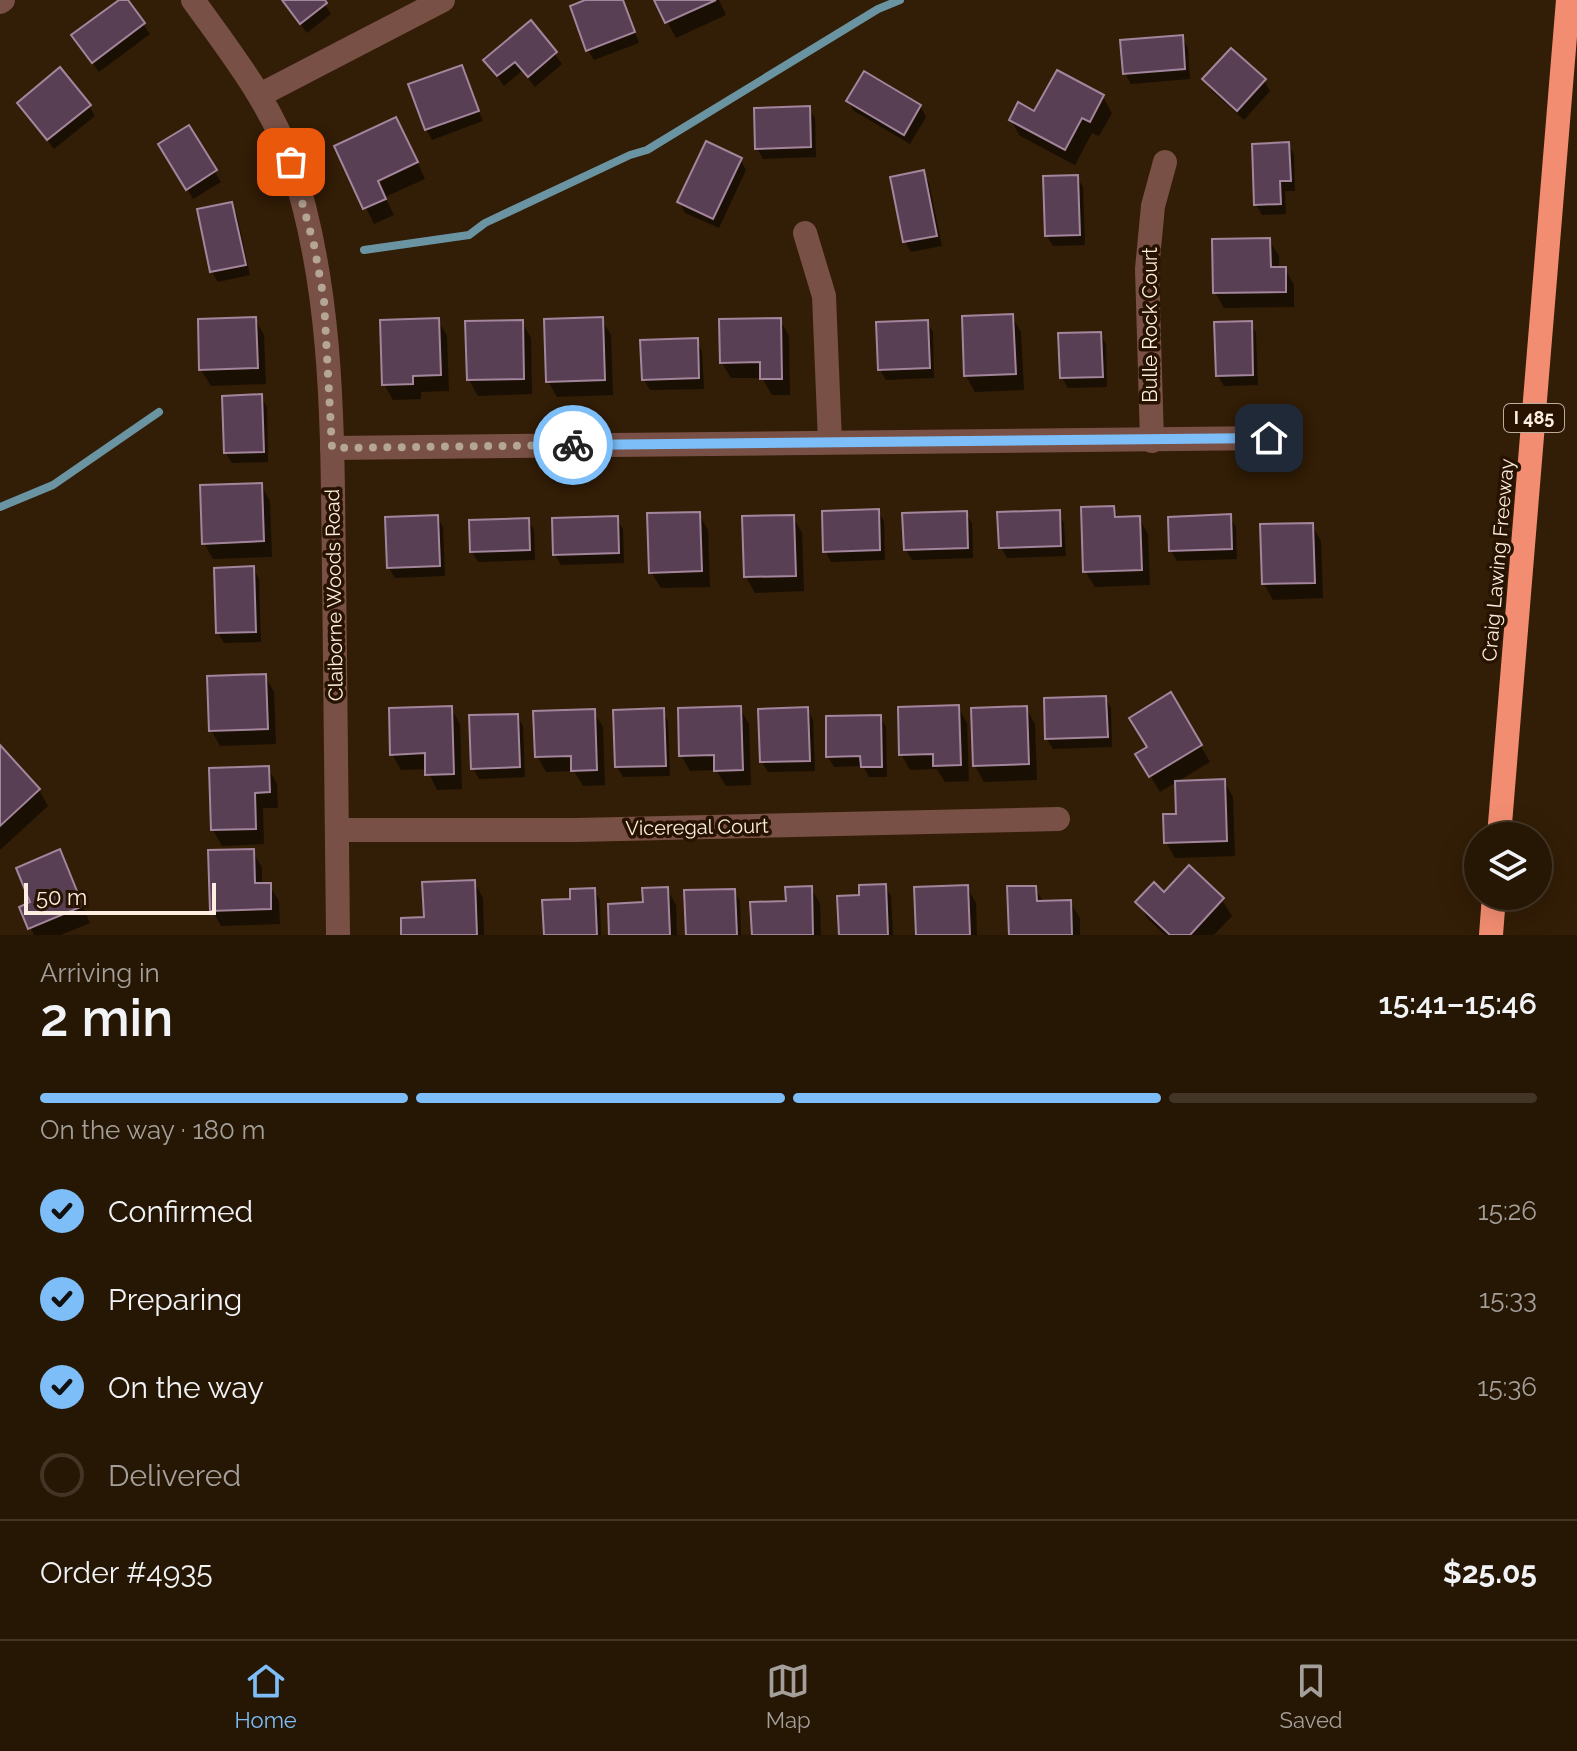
<!DOCTYPE html>
<html lang="en">
<head>
<meta charset="utf-8">
<style>
  :root { --surface:#261604; --page:#2e1f0e; --text:#f1f3f6; --muted:#a49f9a; --line:#423526; --accent:#7dbef9 }
  body { margin:0; font-family:Raleway,sans-serif; background:var(--page); color:var(--text); height:100vh; display:flex; flex-direction:column; font-size:30px; white-space:nowrap }
  * { box-sizing:border-box; margin:0 }
  p { font-size:26px; color:var(--muted) }
  .icon { flex:none; width:44px; height:44px; fill:none; stroke:currentColor; stroke-width:2; stroke-linecap:round; stroke-linejoin:round }
  .map { position:relative; height:935px; overflow:hidden }
  .panel { display:flex; flex-direction:column; background:var(--surface); flex:1 }
  .panel>* { flex:none }
  .fabs { position:absolute; left:1464px; top:822px; display:grid; gap:16px }
  .fabs a { display:grid; place-items:center; width:88px; height:88px; border-radius:50%; background:var(--surface); box-shadow:0 8px 32px #0002,0 0 0 2px var(--line); font-size:40px }
  .scale { position:absolute; left:24px; bottom:20px; width:192px; box-sizing:border-box; padding-left:8px; border:4px solid #fceee0; border-top:0; font-size:22px; line-height:28px; white-space:nowrap; color:#fceee0; -webkit-text-stroke:6px #271300; paint-order:stroke }
  .pin { position:absolute; display:grid; place-items:center; width:68px; height:68px; color:#fff; margin:-34px; border-radius:16px; box-shadow:0 4px 12px #0006 }
  .courier { position:absolute; display:grid; place-items:center; width:80px; height:80px; margin:-40px; border:6px solid #7dbef9; border-radius:50%; background:#fff; color:#222; box-shadow:0 2px 10px #0007 }
  .headline em { font-style:normal; font-weight:600 }
  .headline div { display:flex; flex-direction:column-reverse }
  .headline { display:flex; align-items:center; justify-content:space-between; height:136px; padding:0 40px }
  h1 { font-size:52px; font-weight:600; line-height:60px }
  .bar { display:grid; grid-template-columns:repeat(4,1fr); gap:12px 8px; align-content:center; height:96px; padding:0 40px }
  .bar i { height:10px; border-radius:6px; background:var(--line) }
  .bar .active { background:var(--accent) }
  .bar p { grid-column:span 4 }
  .line { display:flex; align-items:center; gap:20px; padding:0 40px; border-top:2px solid var(--line) }
  .line div { flex:1 }
  ol { padding:0 40px; list-style:none }
  li { display:flex; align-items:center; gap:24px; height:88px }
  li p { margin-inline-start:auto }
  li .icon { padding:8px; border-radius:50%; background:var(--accent); color:#111; stroke-width:4 }
  li:last-child { color:var(--muted) }
  li i { width:44px; height:44px; border:4px solid var(--line); border-radius:50% }
  .dock { display:flex; justify-content:space-around; align-items:center; height:112px; border-top:2px solid var(--line); background:var(--surface); font-size:22px; color:var(--muted) }
  .dock a { display:grid; justify-items:center; gap:4px }
  .dock .active { color:var(--accent) }
  .map>svg:first-child { display:block }
  .shadow { fill:#0007 }
  .lines { fill:none; stroke-linecap:round; stroke-linejoin:round }
  .stream { stroke:#6a94a2; stroke-width:8 }
  .building { fill:#593f53; stroke:#a3859c; stroke-width:2 }
  .minor { stroke:#795045; stroke-width:24 }
  .highway { stroke:#f28d71; stroke-width:24 }
  .done { stroke:#b5a594; stroke-width:8; stroke-dasharray:0 14.4 }
  .route { stroke:#7dbef9; stroke-width:10 }
  .labels { text-anchor:middle; stroke-width:7; stroke-linejoin:round; paint-order:stroke }
  .shield { fill:#271300; stroke:#bcac9d; stroke-width:2 }
  .shield-label { font-size:18px; font-weight:bold; fill:#fceee0 }
  .street-label { font-size:20px; fill:#fceee0; stroke:#271300 }
</style>
</head>
<body>
<div class="map">
<svg width="1577" height="935" viewBox="0 0 1577 935">
  <rect width="100%" height="100%" fill="#321d06"/>
  <g class="shadow">
    <polygon points="122,0 126,0 150,34 99,72 80,46"/>
    <polygon points="283,0 322,0 331,14 307,33"/>
    <polygon points="590,0 623,0 639,43 594,60 588,50"/>
    <polygon points="656,0 719,0 726,15 676,38"/>
    <polygon points="531,23 562,64 535,87 522,71 504,86 486,60"/>
    <polygon points="1182,37 1188,48 1190,79 1131,84 1125,73"/>
    <polygon points="461,67 483,121 432,140 426,129"/>
    <polygon points="1205,80 1264,80 1270,91 1244,120 1211,90"/>
    <polygon points="1103,97 1112,113 1099,136 1092,133 1075,165 1020,136 1011,120"/>
    <polygon points="848,101 920,106 926,117 910,144 854,111"/>
    <polygon points="19,103 89,106 95,116 54,149"/>
    <polygon points="808,108 815,118 816,157 763,159 757,148"/>
    <polygon points="188,128 221,182 193,199 161,145"/>
    <polygon points="405,135 425,179 385,197 394,215 374,224 337,147"/>
    <polygon points="1288,144 1294,155 1295,191 1285,191 1286,214 1262,215 1256,205"/>
    <polygon points="740,159 746,170 719,228 685,213 679,202"/>
    <polygon points="923,172 929,183 942,246 911,252 905,242 892,178"/>
    <polygon points="1077,177 1083,187 1085,245 1053,246 1047,236"/>
    <polygon points="231,204 237,215 250,275 218,282 212,272"/>
    <polygon points="1269,240 1279,256 1279,269 1285,269 1294,285 1294,307 1224,308 1215,292"/>
    <polygon points="1012,316 1021,332 1024,390 975,392 966,376"/>
    <polygon points="255,319 264,335 266,384 211,386 201,370"/>
    <polygon points="601,319 611,335 613,395 557,397 548,381"/>
    <polygon points="438,320 447,336 449,391 421,392 421,399 393,400 384,384"/>
    <polygon points="780,320 789,336 790,395 772,395 762,378 731,378 722,363"/>
    <polygon points="522,322 531,338 532,394 478,396 469,380"/>
    <polygon points="927,322 933,332 934,378 886,380 880,370"/>
    <polygon points="1250,323 1256,333 1258,385 1224,386 1218,376"/>
    <polygon points="1100,334 1106,344 1107,387 1068,388 1062,378"/>
    <polygon points="696,340 702,351 704,389 650,390 644,380 642,342"/>
    <polygon points="260,396 267,407 268,462 232,463 226,453"/>
    <polygon points="261,485 270,501 272,557 213,559 204,543"/>
    <polygon points="1113,508 1119,518 1139,518 1148,534 1150,585 1095,587 1085,571"/>
    <polygon points="878,511 884,521 885,560 831,562 825,551"/>
    <polygon points="1058,512 1064,523 1066,556 1007,558 1001,547"/>
    <polygon points="965,513 972,523 973,558 912,560 906,550"/>
    <polygon points="699,514 708,530 710,587 661,588 651,572"/>
    <polygon points="1229,516 1236,527 1237,559 1177,561 1171,551"/>
    <polygon points="437,517 443,527 445,576 395,578 389,568"/>
    <polygon points="793,517 802,533 804,591 755,593 746,577"/>
    <polygon points="616,518 623,529 624,563 561,565 555,555"/>
    <polygon points="528,520 534,530 535,560 478,562 472,552"/>
    <polygon points="1312,525 1321,541 1323,598 1273,600 1264,584"/>
    <polygon points="253,568 259,579 261,642 224,643 218,633"/>
    <polygon points="265,676 274,692 276,744 220,746 211,730"/>
    <polygon points="1171,695 1210,762 1160,792 1138,755 1149,748"/>
    <polygon points="1105,698 1111,708 1112,747 1053,749 1047,739"/>
    <polygon points="958,707 967,723 969,781 945,782 937,769 910,770 901,754"/>
    <polygon points="451,708 460,724 462,789 437,790 427,769 401,770 392,754"/>
    <polygon points="740,708 749,724 751,785 726,786 716,770 690,771 681,755"/>
    <polygon points="1026,708 1035,724 1037,780 984,782 975,766"/>
    <polygon points="807,709 813,720 815,771 768,772 762,762"/>
    <polygon points="662,710 668,721 670,776 623,777 617,767"/>
    <polygon points="593,711 603,727 605,785 583,786 574,771 546,772 537,756"/>
    <polygon points="517,716 523,726 525,777 479,779 473,768"/>
    <polygon points="880,717 886,727 887,777 869,777 863,766 834,767 828,757"/>
    <polygon points="0,748 39,790 48,806 0,850"/>
    <polygon points="268,768 277,784 278,808 263,808 264,844 222,846 213,830"/>
    <polygon points="1224,781 1233,797 1235,856 1175,858 1166,842 1178,815"/>
    <polygon points="252,851 262,867 262,885 269,885 279,901 280,924 221,926 212,910"/>
    <polygon points="59,852 90,923 61,935 34,935 22,908 33,904"/>
    <polygon points="1189,868 1222,900 1232,916 1214,935 1165,935 1147,918 1138,902 1164,895"/>
    <polygon points="474,882 483,898 484,935 403,935"/>
    <polygon points="885,886 891,896 893,935 841,935 861,897"/>
    <polygon points="967,887 976,903 977,935 918,935"/>
    <polygon points="811,888 820,904 821,935 754,935 788,903"/>
    <polygon points="1035,888 1044,903 1070,902 1080,918 1080,935 1011,935"/>
    <polygon points="667,889 676,905 677,935 611,935 645,904"/>
    <polygon points="594,890 600,900 601,935 546,935 572,901"/>
    <polygon points="734,891 740,901 741,935 688,935"/>
  </g>
  <g class="lines">
    <g class="stream">
      <polyline points="364,250 469,235 485,223 630,155 647,150 878,9 900,0"/>
      <polyline points="0,507 53,485 159,412"/>
    </g>
  </g>
  <g class="building">
    <polygon points="119,0 128,0 145,23 92,63 71,35"/>
    <polygon points="282,0 325,0 327,3 300,24"/>
    <polygon points="585,0 623,0 635,32 586,51 570,6"/>
    <polygon points="654,0 716,0 665,23"/>
    <polygon points="531,20 557,52 528,77 515,62 497,76 483,60"/>
    <polygon points="1183,35 1185,69 1123,74 1120,40"/>
    <polygon points="1231,48 1266,79 1237,111 1202,79"/>
    <polygon points="462,65 479,111 425,130 408,84"/>
    <polygon points="60,67 91,105 47,140 17,103"/>
    <polygon points="1057,70 1104,95 1090,122 1082,118 1065,150 1009,120 1018,102 1034,111"/>
    <polygon points="864,71 921,105 904,135 846,101"/>
    <polygon points="810,106 811,147 755,149 754,108"/>
    <polygon points="396,117 418,162 378,181 386,199 363,209 334,146"/>
    <polygon points="189,125 217,170 186,190 158,144"/>
    <polygon points="706,141 742,158 713,219 677,202"/>
    <polygon points="1289,142 1291,181 1280,181 1281,204 1254,205 1252,144"/>
    <polygon points="924,170 937,236 903,242 890,177"/>
    <polygon points="1078,175 1080,235 1045,236 1043,176"/>
    <polygon points="232,202 246,265 210,272 197,209"/>
    <polygon points="1270,238 1271,267 1286,267 1286,292 1213,293 1212,239"/>
    <polygon points="1013,314 1016,374 964,376 962,316"/>
    <polygon points="256,317 258,368 199,370 198,319"/>
    <polygon points="603,317 605,380 546,382 544,319"/>
    <polygon points="439,318 441,375 413,376 413,384 382,385 380,320"/>
    <polygon points="781,318 782,379 760,379 760,362 720,363 719,319"/>
    <polygon points="523,320 524,379 467,380 465,321"/>
    <polygon points="928,320 930,368 878,370 876,322"/>
    <polygon points="1252,321 1253,375 1216,376 1214,322"/>
    <polygon points="1101,332 1103,377 1060,378 1058,333"/>
    <polygon points="698,338 699,378 642,380 640,340"/>
    <polygon points="262,394 264,452 224,453 222,396"/>
    <polygon points="262,483 264,541 202,544 200,485"/>
    <polygon points="1114,506 1115,517 1140,516 1142,570 1083,572 1081,507"/>
    <polygon points="879,509 880,550 823,552 822,511"/>
    <polygon points="1060,510 1061,546 999,548 997,512"/>
    <polygon points="967,511 968,548 904,550 902,513"/>
    <polygon points="700,512 702,571 649,573 647,513"/>
    <polygon points="1231,514 1232,549 1169,551 1168,517"/>
    <polygon points="438,515 440,566 387,568 385,517"/>
    <polygon points="794,515 796,576 744,577 742,516"/>
    <polygon points="618,516 619,553 553,555 552,518"/>
    <polygon points="529,518 530,550 470,552 469,520"/>
    <polygon points="1313,523 1315,583 1262,584 1260,524"/>
    <polygon points="254,566 256,632 216,633 214,568"/>
    <polygon points="266,674 268,729 209,731 207,676"/>
    <polygon points="1171,692 1202,745 1149,777 1135,754 1147,747 1129,718"/>
    <polygon points="1106,696 1108,737 1045,739 1044,698"/>
    <polygon points="959,705 961,765 933,766 933,754 899,755 898,707"/>
    <polygon points="452,706 454,774 425,775 425,753 390,755 389,708"/>
    <polygon points="741,706 743,770 714,771 714,755 679,756 678,708"/>
    <polygon points="1027,706 1029,764 973,766 971,708"/>
    <polygon points="808,707 810,761 760,762 758,709"/>
    <polygon points="664,708 666,766 615,767 613,710"/>
    <polygon points="595,709 597,770 571,771 571,756 535,757 533,711"/>
    <polygon points="518,714 520,767 471,769 469,715"/>
    <polygon points="881,715 882,767 861,767 860,756 826,757 826,716"/>
    <polygon points="0,745 40,789 0,826"/>
    <polygon points="269,766 270,792 255,793 256,829 211,830 209,768"/>
    <polygon points="1225,779 1227,841 1164,843 1163,814 1176,814 1175,781"/>
    <polygon points="60,849 83,906 28,929 19,907 30,902 16,868"/>
    <polygon points="254,849 255,883 271,883 271,909 210,911 208,850"/>
    <polygon points="1189,865 1224,898 1190,935 1170,935 1135,902 1154,882 1164,892"/>
    <polygon points="475,880 477,935 401,935 401,918 424,917 422,882"/>
    <polygon points="886,884 888,935 839,935 837,896 859,895 859,885"/>
    <polygon points="968,885 970,935 916,935 914,887"/>
    <polygon points="812,886 813,935 752,935 750,902 786,901 785,887"/>
    <polygon points="1007,886 1036,886 1037,901 1071,900 1072,935 1009,935"/>
    <polygon points="668,887 670,935 609,935 608,904 643,902 642,888"/>
    <polygon points="595,888 597,935 544,935 542,900 570,899 570,889"/>
    <polygon points="735,889 737,935 686,935 684,890"/>
  </g>
  <g class="lines">
    <g class="minor">
      <path d="M193,0c37,52 79,104 99,165 43,131 40,271 42,407 1,121 3,242 4,363"/>
      <polyline points="0,2 3,0"/>
      <polyline points="260,95 443,0"/>
      <polyline points="805,233 824,296 830,442"/>
      <polyline points="1152,441 1147,269 1153,206 1165,162"/>
      <polyline points="332,448 1269,438"/>
      <polyline points="337,830 576,830 1058,819"/>
    </g>
    <g class="highway">
      <polyline points="1499,836 1568,0"/>
      <polyline points="1491,935 1494,896"/>
    </g>
  </g>
  <g class="lines">
    <polyline class="done" points="291,162 314,245 324,300 332,448 573,445"/>
    <polyline class="route" points="573,445 1269,438"/>
  </g>
  <g class="labels">
    <rect class="shield" x="1504" y="404" width="60" height="28" rx="6"/>
    <g class="shield-label">
      <text x="1534" y="424">I 485</text>
    </g>
    <g class="street-label">
      <text transform="translate(1150 325) rotate(-90)" y="7">Bulle Rock Court</text>
      <text transform="translate(1498 560) rotate(-85)" y="7">Craig Lawing Freeway</text>
      <text transform="translate(334 595) rotate(-91)" y="7">Claiborne Woods Road</text>
      <text transform="translate(697 827) rotate(-1)" y="7">Viceregal Court</text>
    </g>
  </g>
</svg>
<div class="fabs">
<a><svg class="icon" aria-label="layers" viewBox="0 0 24 24"><path d="M12 4l9 5-9 5-9-5zM3 14l9 5 9-5"/></svg></a>
</div>
<div class="scale">50 m</div>
<div class="pin" style="left:291px;top:162px;background:#ea580c"><svg class="icon" aria-label="bag" viewBox="0 0 24 24"><path d="M5 8h14l-1 12H6zM9 8a3 3 0 0 1 6 0"/></svg></div>
<div class="pin" style="left:1269px;top:438px;background:#1f2937"><svg class="icon" aria-label="home" viewBox="0 0 24 24"><path d="M3 11l9-7 9 7M6 9v11h12V9"/></svg></div>
<div class="courier" style="left:573px;top:445px"><svg class="icon" aria-label="bike" viewBox="0 0 24 24"><circle cx="6" cy="16" r="4"/><circle cx="18" cy="16" r="4"/><path d="M6 16l4-8h5l3 8M10 8l3 8H6M13 5h3"/></svg></div>
</div>
<section class="panel">
<div class="headline"><div><h1>2 min</h1><p>Arriving in</p></div><em>15:41–15:46</em></div>
<div class="bar"><i class="active"></i><i class="active"></i><i class="active"></i><i></i><p>On the way · 180 m</p></div>
<ol>
<li><svg class="icon" aria-label="check" viewBox="0 0 24 24"><path d="M5 12l5 5 9-10"/></svg>Confirmed<p>15:26</p></li>
<li><svg class="icon" aria-label="check" viewBox="0 0 24 24"><path d="M5 12l5 5 9-10"/></svg>Preparing<p>15:33</p></li>
<li><svg class="icon" aria-label="check" viewBox="0 0 24 24"><path d="M5 12l5 5 9-10"/></svg>On the way<p>15:36</p></li>
<li><i></i>Delivered</li>
</ol>
<div class="line" style="height:104px"><div>Order #4935</div><b>$25.05</b></div>
</section>
<nav class="dock">
<a class="active"><svg class="icon" aria-label="home" viewBox="0 0 24 24"><path d="M3 11l9-7 9 7M6 9v11h12V9"/></svg>Home</a>
<a><svg class="icon" aria-label="map" viewBox="0 0 24 24"><path d="M3 6l6-2 6 2 6-2v14l-6 2-6-2-6 2zM9 4v14M15 6v14"/></svg>Map</a>
<a><svg class="icon" aria-label="saved" viewBox="0 0 24 24"><path d="M7 4h10v16l-5-4-5 4z"/></svg>Saved</a>
</nav>
</body>
</html>
